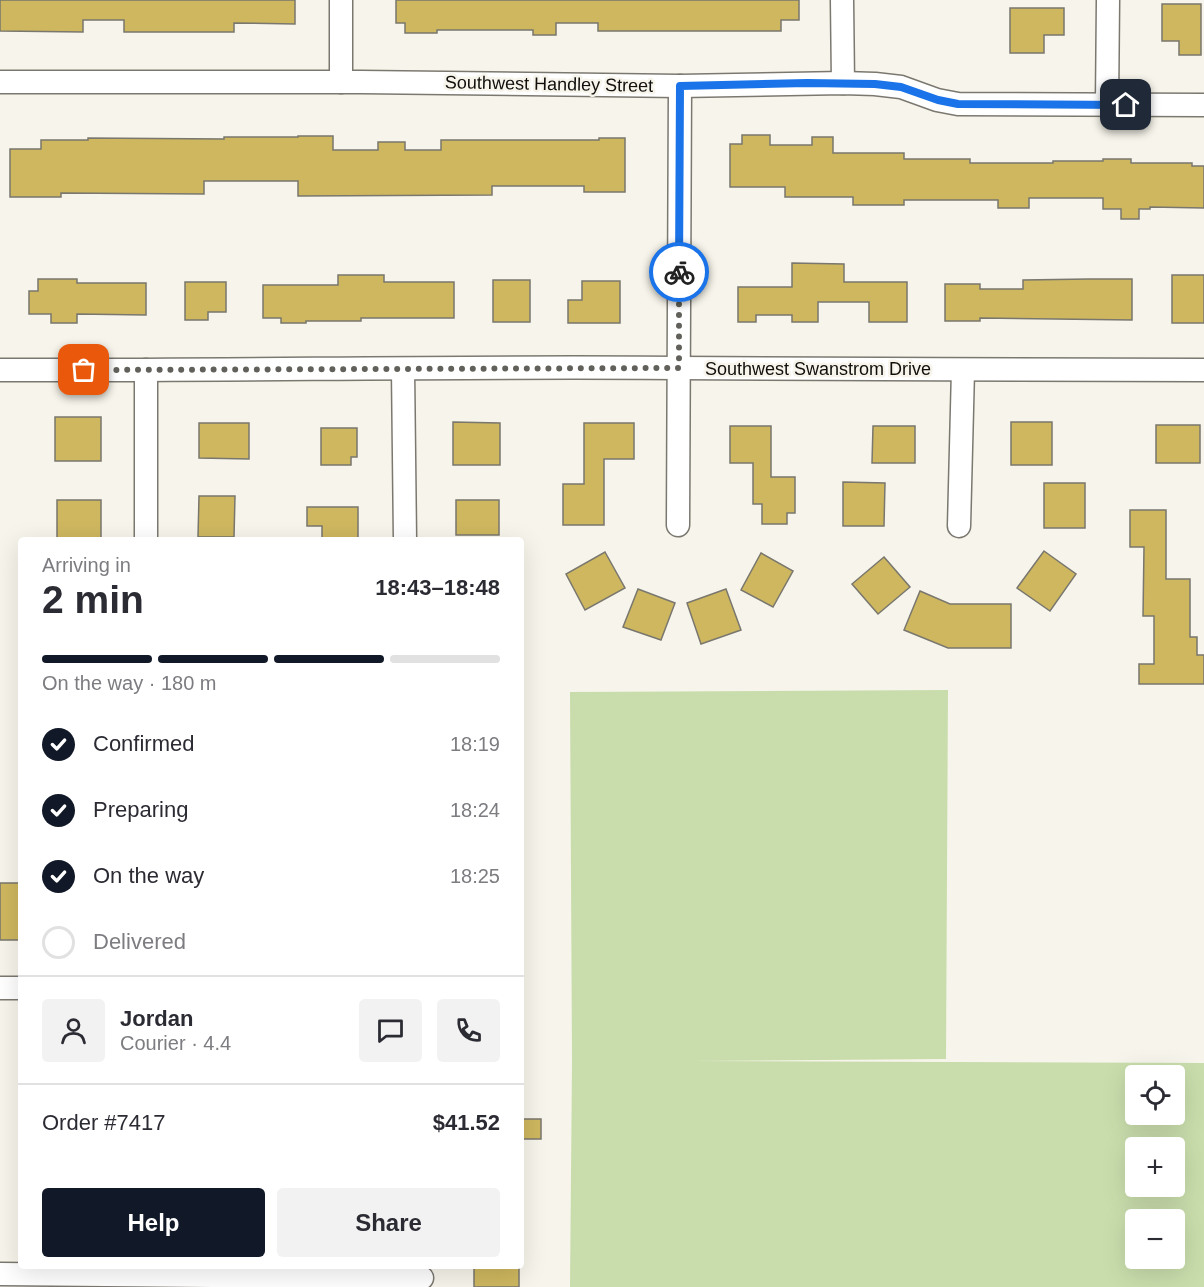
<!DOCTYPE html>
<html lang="en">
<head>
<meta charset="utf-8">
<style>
  :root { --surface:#fff; --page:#f2f2f3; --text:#2b2b33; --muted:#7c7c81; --line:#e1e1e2; --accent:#111827 }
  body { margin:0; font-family:Arial,sans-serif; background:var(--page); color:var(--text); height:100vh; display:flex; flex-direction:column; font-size:22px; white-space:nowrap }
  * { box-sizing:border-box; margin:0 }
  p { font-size:20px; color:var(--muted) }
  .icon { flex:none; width:33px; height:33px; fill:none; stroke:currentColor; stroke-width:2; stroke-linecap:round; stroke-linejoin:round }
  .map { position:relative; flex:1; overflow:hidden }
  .side { position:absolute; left:18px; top:537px; width:506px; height:732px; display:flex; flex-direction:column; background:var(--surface); border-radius:6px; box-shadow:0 6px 24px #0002 }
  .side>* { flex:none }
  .fabs { position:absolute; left:1125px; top:1065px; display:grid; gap:12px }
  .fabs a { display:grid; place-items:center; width:60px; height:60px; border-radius:6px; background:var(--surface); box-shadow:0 6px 24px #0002; font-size:30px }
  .pin { position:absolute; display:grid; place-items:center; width:51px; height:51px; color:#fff; margin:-26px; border-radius:12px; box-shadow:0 3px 9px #0006 }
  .courier { position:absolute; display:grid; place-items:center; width:60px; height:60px; margin:-30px; border:4px solid #1a73e8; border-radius:50%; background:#fff; color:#222; box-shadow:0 2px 8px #0007 }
  .headline em { font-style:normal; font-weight:800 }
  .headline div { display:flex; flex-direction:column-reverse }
  .headline { display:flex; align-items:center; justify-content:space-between; height:102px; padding:0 24px }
  h1 { font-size:39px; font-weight:800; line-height:45px }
  .bar { display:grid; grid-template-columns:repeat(4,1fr); gap:9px 6px; align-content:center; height:72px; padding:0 24px }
  .bar i { height:8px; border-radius:4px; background:var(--line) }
  .bar .current { background:var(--accent) }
  .bar p { grid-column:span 4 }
  .line { display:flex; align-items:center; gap:15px; padding:0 24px; border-top:2px solid var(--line) }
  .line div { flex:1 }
  .round { display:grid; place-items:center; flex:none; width:63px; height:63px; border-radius:6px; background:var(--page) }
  ol { padding:0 24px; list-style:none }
  li { display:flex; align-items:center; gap:18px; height:66px }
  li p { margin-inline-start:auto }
  li .icon { padding:6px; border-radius:50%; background:var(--accent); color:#fff; stroke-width:4 }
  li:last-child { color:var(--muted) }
  li i { width:33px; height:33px; border:3px solid var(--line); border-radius:50% }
  .action { display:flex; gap:12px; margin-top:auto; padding:12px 24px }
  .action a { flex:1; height:69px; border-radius:6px; background:var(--accent); color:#fff; font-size:24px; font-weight:800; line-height:69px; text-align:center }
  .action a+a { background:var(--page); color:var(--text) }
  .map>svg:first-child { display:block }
  .green { fill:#c9ddac; fill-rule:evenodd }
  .building { fill:#ceb75f; stroke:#79776e; stroke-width:1.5 }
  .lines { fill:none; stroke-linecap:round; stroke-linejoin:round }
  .street-casing { stroke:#7b7870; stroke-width:25 }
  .street { stroke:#fff; stroke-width:22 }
  .done { stroke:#61605a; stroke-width:6; stroke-dasharray:0 10.8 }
  .route { stroke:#1a73e8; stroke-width:8 }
  .labels { text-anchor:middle; stroke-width:5; stroke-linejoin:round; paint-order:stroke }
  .street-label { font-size:18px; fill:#100f0c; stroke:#f7f5eb }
</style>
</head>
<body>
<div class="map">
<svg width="1204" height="1287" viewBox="0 0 1204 1287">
  <rect width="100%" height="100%" fill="#f7f5eb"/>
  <path class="green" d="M948,690l-2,369 -256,2 514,2v224h-634l2,-226 -2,-369zM1136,1076h38v38h-38zM1136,1148h38v38h-38zM1136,1220h38v38h-38z"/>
  <g class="building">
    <polygon points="0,0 295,0 295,24 234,23 234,32 124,32 124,20 83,20 83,32 0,31"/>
    <polygon points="396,0 799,0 799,20 781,20 781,31 598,31 598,23 556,23 556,35 533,35 533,30 437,30 437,33 405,33 405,23 396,23"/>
    <polygon points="1162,4 1201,4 1201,55 1179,55 1179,41 1162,41"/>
    <polygon points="1010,8 1064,8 1064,35 1044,35 1044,53 1010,53"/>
    <polygon points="742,135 770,135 770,145 812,145 812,137 833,137 833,153 904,153 904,159 970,159 970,163 1053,163 1053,161 1103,161 1103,159 1131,159 1131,163 1192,163 1192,166 1204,166 1204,208 1150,207 1150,209 1139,209 1139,219 1121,219 1121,209 1103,209 1103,198 1029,198 1029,208 998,208 998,200 904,200 904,205 853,205 853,197 785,197 785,187 730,187 730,144 742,144"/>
    <polygon points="298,136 333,136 333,150 378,150 378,142 405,142 405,150 441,150 441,140 599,140 599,138 625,138 625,192 584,192 584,186 492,186 492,195 298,196 298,181 204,181 204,194 61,193 61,197 10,197 10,149 41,149 41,140 88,140 88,138 224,139 224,137 298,137"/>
    <polygon points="792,263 844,264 844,282 907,282 907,322 869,322 869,302 818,302 818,322 792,322 792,315 756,315 756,322 738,322 738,287 792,287"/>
    <polygon points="338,275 384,275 384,282 454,282 454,318 361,318 361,321 306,321 306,323 281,323 281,318 263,318 263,285 338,285"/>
    <rect x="1172" y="275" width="32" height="48"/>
    <polygon points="38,279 77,279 77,283 146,283 146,315 77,314 77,323 51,323 51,314 29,314 29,291 38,291"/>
    <polygon points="1089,279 1132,279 1132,320 980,318 980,321 945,321 945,284 980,284 980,289 1023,289 1023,280"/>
    <rect x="493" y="280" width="37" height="42"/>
    <polygon points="582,281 620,281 620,323 568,323 568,300 582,300"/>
    <polygon points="185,282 226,282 226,312 208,312 208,320 185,320"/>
    <rect x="55" y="417" width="46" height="44"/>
    <polygon points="453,422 500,423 500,465 453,465"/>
    <rect x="1011" y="422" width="41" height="43"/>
    <polygon points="199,423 249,423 249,459 199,458"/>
    <polygon points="584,423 634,423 634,459 604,459 604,525 563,525 563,484 584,484"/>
    <rect x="1156" y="425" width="44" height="38"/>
    <polygon points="730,426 771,426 771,477 795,477 795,513 787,513 787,524 762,524 762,504 753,504 753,463 730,463"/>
    <polygon points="873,426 915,426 915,463 872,463"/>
    <polygon points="321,428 357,428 357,457 351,457 351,465 321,465"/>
    <polygon points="843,482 885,483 884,526 843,526"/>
    <rect x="1044" y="483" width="41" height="45"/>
    <polygon points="199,496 235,496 234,537 198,537"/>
    <rect x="57" y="500" width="44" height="40"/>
    <rect x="456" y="500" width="43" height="35"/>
    <polygon points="307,507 358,507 358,540 322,540 322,526 307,526"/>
    <polygon points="1130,510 1166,510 1166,579 1190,579 1190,637 1197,637 1197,655 1204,655 1204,684 1139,684 1139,664 1154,664 1154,616 1143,616 1144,547 1130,547"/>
    <polygon points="1044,551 1076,574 1050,611 1017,588"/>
    <polygon points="605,552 625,588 585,610 566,574"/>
    <polygon points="761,553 793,571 773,607 741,590"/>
    <polygon points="884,557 910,587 878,614 852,584"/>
    <polygon points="638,589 675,603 661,640 623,627"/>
    <polygon points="726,589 741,630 701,644 687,603"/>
    <polygon points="920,591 950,604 1011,604 1011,648 948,648 904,630"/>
    <polygon points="0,883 21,883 20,940 0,940"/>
    <rect x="520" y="1119" width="21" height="20"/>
    <rect x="474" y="1266" width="45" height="21"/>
  </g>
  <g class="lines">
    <g class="street-casing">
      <g id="street">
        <polyline points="341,0 341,82"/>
        <polyline points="842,0 843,83"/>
        <polyline points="0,82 361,82 680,86 843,83 875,84 901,87 937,100 958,104 1204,105"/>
        <polyline points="1107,105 1108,0"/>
        <polyline points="403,369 405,540"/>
        <path d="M0,370c226,1 452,-4 678,-2 175,1 351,2 526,2"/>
        <polyline points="678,525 680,86"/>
        <polyline points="959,526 963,370"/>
        <polyline points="146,540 146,370"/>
        <polyline points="0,988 21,988"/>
        <polyline points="0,1274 422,1278"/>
      </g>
    </g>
    <use href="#street" class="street"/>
  </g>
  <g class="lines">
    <polyline class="done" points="84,370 679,368 679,272"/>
    <polyline class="route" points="679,272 680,86 807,83 875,84 901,87 938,100 958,104 1126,105"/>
  </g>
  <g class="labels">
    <g class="street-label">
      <text transform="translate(549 84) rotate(1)" y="6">Southwest Handley Street</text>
      <text x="818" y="375">Southwest Swanstrom Drive</text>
    </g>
  </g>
</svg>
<div class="fabs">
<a><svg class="icon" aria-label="locate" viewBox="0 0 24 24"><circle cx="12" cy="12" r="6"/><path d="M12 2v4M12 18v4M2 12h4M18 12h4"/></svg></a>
<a>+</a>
<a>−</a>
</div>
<div class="pin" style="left:84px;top:370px;background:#ea580c"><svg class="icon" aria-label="bag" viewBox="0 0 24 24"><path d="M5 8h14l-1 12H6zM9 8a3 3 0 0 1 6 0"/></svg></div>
<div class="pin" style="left:1126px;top:105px;background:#1f2937"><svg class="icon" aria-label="home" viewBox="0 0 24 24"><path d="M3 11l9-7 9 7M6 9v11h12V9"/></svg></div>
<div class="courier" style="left:679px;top:272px"><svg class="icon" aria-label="bike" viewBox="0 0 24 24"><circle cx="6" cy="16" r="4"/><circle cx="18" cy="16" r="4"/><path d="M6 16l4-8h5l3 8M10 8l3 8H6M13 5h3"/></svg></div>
<section class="side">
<div class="headline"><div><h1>2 min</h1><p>Arriving in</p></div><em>18:43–18:48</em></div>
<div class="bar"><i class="current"></i><i class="current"></i><i class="current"></i><i></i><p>On the way · 180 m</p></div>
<ol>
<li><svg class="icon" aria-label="check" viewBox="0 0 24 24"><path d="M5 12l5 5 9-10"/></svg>Confirmed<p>18:19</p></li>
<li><svg class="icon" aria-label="check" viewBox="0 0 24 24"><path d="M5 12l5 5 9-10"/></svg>Preparing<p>18:24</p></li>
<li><svg class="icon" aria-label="check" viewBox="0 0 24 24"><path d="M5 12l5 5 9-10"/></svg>On the way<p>18:25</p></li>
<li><i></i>Delivered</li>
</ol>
<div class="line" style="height:108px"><a class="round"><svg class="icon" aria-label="person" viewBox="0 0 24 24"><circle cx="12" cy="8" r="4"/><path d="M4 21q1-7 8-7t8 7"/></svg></a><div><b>Jordan</b><p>Courier · 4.4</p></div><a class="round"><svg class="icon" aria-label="chat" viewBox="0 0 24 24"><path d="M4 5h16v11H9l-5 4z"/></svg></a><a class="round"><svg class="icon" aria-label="phone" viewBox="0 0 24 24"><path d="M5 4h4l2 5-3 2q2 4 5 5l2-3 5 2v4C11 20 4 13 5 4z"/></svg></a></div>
<div class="line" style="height:78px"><div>Order #7417</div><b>$41.52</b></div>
<div class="action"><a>Help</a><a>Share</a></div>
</section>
</div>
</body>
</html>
